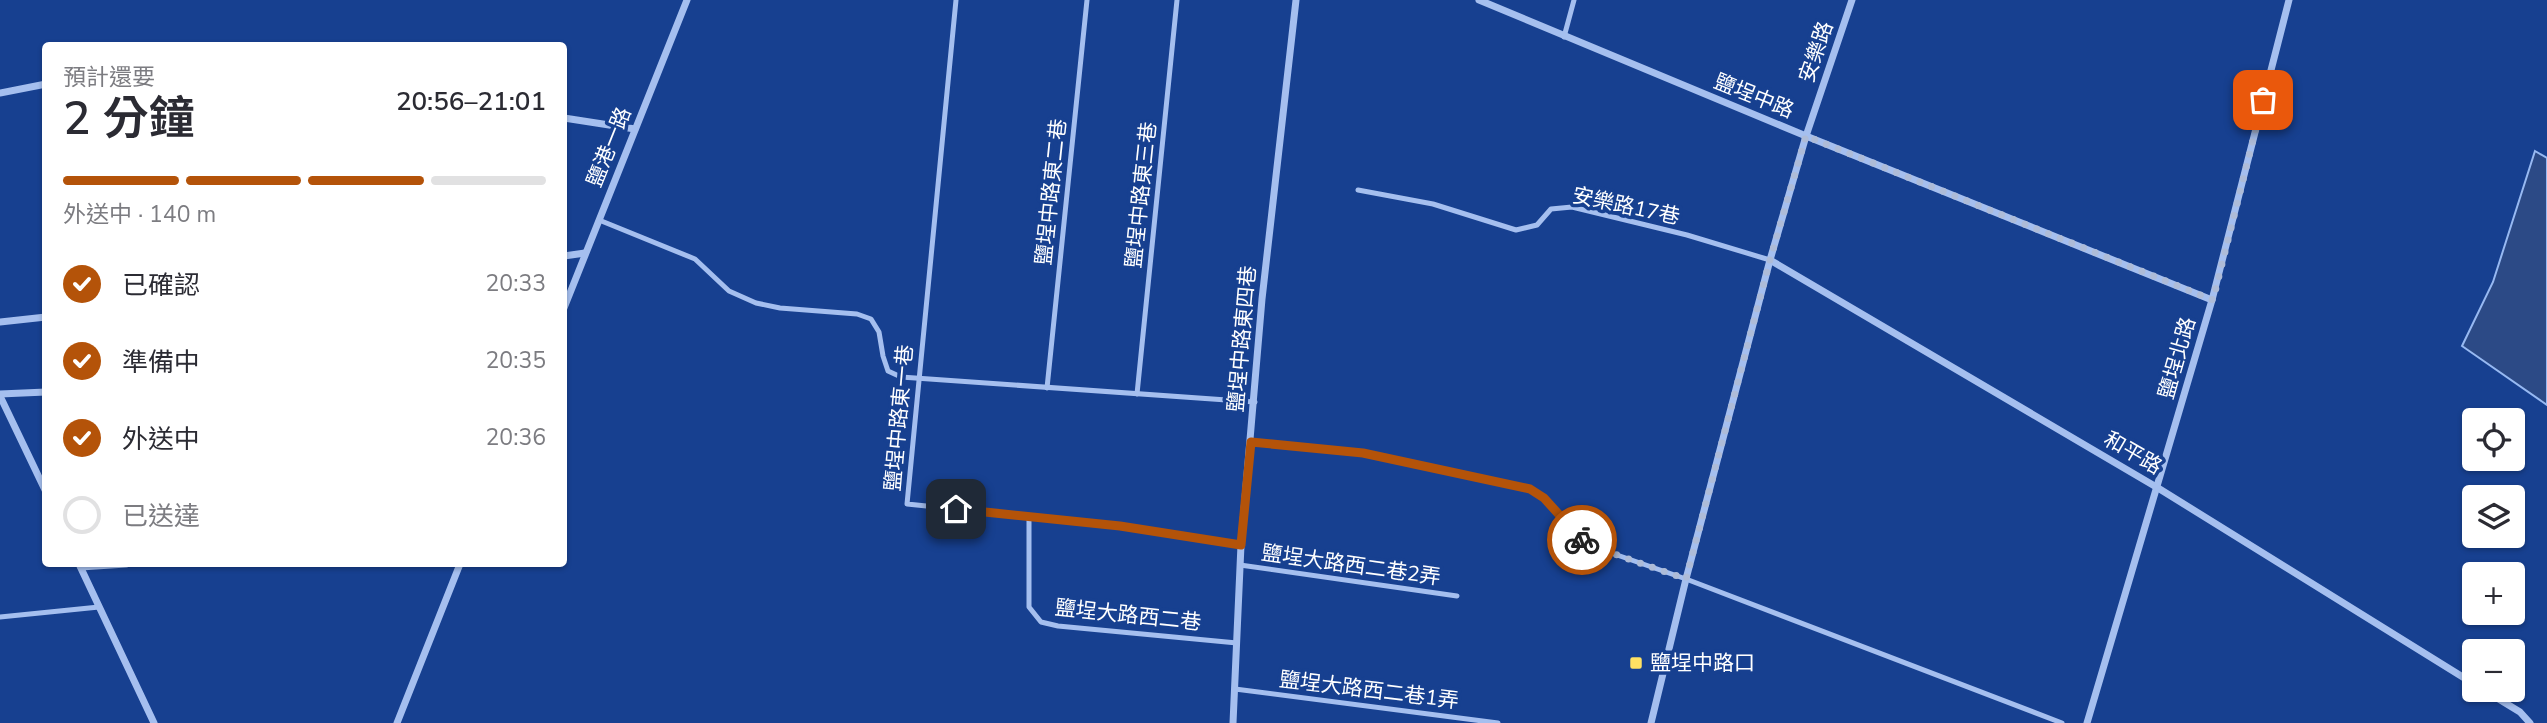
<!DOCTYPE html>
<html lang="zh-TW">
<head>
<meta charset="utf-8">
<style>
  :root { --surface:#fff; --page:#f2f2f3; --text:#2b2b33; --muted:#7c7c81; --line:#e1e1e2; --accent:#b45309 }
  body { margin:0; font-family:"Nunito Sans","Noto Sans TC",sans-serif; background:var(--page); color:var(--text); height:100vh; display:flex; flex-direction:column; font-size:26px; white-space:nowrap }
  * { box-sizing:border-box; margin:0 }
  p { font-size:23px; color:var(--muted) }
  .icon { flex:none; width:38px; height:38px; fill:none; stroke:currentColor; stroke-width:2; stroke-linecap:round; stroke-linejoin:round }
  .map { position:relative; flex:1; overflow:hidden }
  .side { position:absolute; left:42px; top:42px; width:525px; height:525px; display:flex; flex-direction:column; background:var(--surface); border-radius:7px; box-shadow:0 2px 5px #0004 }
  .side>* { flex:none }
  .buttons { position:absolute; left:2462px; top:408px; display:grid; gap:14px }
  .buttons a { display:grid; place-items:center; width:63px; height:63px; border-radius:7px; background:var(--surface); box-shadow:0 2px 5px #0004; font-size:35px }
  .pin { position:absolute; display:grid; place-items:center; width:60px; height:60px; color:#fff; margin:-30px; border-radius:14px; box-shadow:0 4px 10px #0006 }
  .courier { position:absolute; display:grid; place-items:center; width:70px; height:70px; margin:-35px; border:5px solid #b45309; border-radius:50%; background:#fff; color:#222; box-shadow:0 2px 9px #0007 }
  .head em { font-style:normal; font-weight:600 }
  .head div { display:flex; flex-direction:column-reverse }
  .head { display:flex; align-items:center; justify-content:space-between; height:119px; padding:0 21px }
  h1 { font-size:46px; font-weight:600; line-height:52px }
  .bar { display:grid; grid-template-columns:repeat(4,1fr); gap:10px 7px; align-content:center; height:84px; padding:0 21px }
  .bar i { height:9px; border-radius:5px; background:var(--line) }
  .bar .current { background:var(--accent) }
  .bar p { grid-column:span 4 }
  ol { padding:0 21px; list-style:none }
  li { display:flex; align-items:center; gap:21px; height:77px }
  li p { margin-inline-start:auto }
  li .icon { padding:7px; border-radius:50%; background:var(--accent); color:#fff; stroke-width:4 }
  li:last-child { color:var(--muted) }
  li i { width:38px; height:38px; border:4px solid var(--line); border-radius:50% }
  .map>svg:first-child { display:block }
  .water { fill:#2c4a86; stroke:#97b9f2; stroke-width:2 }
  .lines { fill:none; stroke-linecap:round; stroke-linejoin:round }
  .service { stroke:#a5bfef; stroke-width:5 }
  .minor { stroke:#a5bfef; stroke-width:7 }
  .done { stroke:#aebcd8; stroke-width:7; stroke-dasharray:0 12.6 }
  .route { stroke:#b45309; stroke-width:9 }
  .poi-dot { fill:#ffe163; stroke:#174090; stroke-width:2.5 }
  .labels { text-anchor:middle; stroke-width:7; stroke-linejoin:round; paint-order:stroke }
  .street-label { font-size:21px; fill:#fff; stroke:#174090 }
  .poi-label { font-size:21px; fill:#fff; stroke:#174090; text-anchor:start }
</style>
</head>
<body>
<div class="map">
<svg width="2547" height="723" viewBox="0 0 2547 723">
  <rect width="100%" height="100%" fill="#174090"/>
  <polygon class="water" points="2535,151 2547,158 2547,405 2462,346 2493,282"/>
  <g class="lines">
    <g class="service">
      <polyline points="956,0 907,504 1120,526 1241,545"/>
      <polyline points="1564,37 1574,0"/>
      <polyline points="1358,190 1433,204 1516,230 1537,225 1551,209 1572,207 1687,235 1770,260"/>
      <polyline points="599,220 695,259 729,291 756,303 780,308 857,314 871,319 879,332 883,356 888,371 901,377 1255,402"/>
      <polyline points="1047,388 1087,0"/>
      <polyline points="1137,394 1177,0"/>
      <polyline points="1251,442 1363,453 1530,489 1544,498 1582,540 1597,548 1686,579 2062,723"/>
      <polyline points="1029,516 1029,607 1041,622 1058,626 1237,643"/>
      <polyline points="1240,565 1457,596"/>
      <polyline points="0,617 99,607"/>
      <polyline points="1235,689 1498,723"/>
    </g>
    <g class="minor">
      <polyline points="1479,0 1806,136 2212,300"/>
      <polyline points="0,93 46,84"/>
      <polyline points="564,118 635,129"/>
      <polyline points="564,256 585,253"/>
      <polyline points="1770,260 2158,488 2474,684"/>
      <polyline points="564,308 687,0"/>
      <polyline points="0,322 46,317"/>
      <polyline points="0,394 46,392"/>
      <polyline points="0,396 46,492"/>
      <polyline points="79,564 154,723"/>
      <polyline points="81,567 126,564"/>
      <polyline points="2484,690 2520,712 2530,723"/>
      <polyline points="397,723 460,564"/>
      <polyline points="1233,723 1241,545 1262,299 1296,0"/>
      <polyline points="1651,723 1686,579 1770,260 1806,136 1852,0"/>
      <polyline points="2087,723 2212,300 2289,0"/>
    </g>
  </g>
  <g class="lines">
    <polyline class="done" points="1582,540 1597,548 1686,579 1770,260 1806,136 2213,300 2263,100"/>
    <polyline class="route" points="956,509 1120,526 1241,545 1251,442 1363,453 1530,489 1544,498 1582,540"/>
  </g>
  <rect class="poi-dot" x="1629" y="656" width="14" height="14" rx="3.5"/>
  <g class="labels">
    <g class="street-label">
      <text transform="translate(1816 52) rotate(-71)" y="7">安樂路</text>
      <text transform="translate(1754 96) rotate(22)" y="7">鹽埕中路</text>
      <text transform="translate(609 147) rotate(-68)" y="7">鹽港一路</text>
      <text transform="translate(1051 192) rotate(-84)" y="7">鹽埕中路東二巷</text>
      <text transform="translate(1141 195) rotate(-84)" y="7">鹽埕中路東三巷</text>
      <text transform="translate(1626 206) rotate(12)" y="7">安樂路17巷</text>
      <text transform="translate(1242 339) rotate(-85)" y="7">鹽埕中路東四巷</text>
      <text transform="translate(2177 358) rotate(-74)" y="7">鹽埕北路</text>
      <text transform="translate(899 418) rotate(-85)" y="7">鹽埕中路東一巷</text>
      <text transform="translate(2133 453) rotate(30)" y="7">和平路</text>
      <text transform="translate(1351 565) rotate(8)" y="7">鹽埕大路西二巷2弄</text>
      <text transform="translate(1128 615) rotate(6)" y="7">鹽埕大路西二巷</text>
      <text transform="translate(1369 690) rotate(7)" y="7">鹽埕大路西二巷1弄</text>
    </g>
    <g class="poi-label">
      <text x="1650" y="670">鹽埕中路口</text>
    </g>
  </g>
</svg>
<div class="buttons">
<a><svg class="icon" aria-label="locate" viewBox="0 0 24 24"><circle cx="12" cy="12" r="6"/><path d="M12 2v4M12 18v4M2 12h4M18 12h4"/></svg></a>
<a><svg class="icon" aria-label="layers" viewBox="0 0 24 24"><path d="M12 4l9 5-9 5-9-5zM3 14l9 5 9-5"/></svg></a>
<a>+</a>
<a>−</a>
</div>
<div class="pin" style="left:2263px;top:100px;background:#ea580c"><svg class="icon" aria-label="bag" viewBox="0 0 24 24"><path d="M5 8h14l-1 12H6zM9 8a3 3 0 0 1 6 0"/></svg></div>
<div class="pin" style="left:956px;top:509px;background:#1f2937"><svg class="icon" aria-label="home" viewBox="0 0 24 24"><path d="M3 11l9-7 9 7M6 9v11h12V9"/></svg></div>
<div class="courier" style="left:1582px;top:540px"><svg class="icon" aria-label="bike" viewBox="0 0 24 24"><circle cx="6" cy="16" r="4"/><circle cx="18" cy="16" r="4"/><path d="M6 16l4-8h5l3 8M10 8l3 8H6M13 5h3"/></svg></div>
<section class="side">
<div class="head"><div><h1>2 分鐘</h1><p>預計還要</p></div><em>20:56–21:01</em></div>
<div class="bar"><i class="current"></i><i class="current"></i><i class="current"></i><i></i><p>外送中 · 140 m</p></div>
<ol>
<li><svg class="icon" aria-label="check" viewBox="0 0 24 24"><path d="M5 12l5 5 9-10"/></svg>已確認<p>20:33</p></li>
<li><svg class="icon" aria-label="check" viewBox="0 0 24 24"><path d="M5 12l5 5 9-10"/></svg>準備中<p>20:35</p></li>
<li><svg class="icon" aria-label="check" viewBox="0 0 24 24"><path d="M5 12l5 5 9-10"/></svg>外送中<p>20:36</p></li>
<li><i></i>已送達</li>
</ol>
</section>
</div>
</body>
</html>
